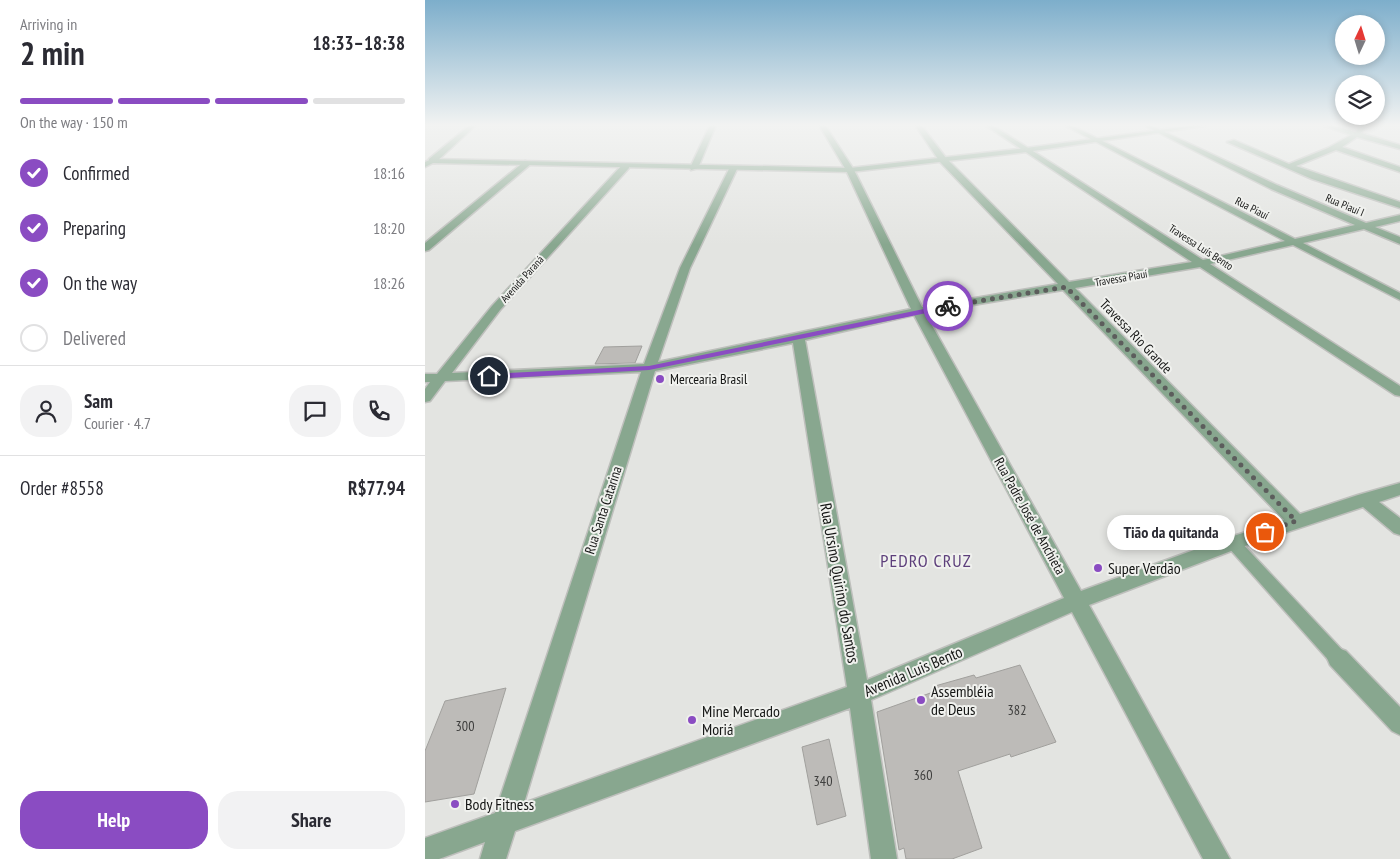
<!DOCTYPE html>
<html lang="en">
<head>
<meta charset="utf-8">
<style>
  :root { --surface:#fff; --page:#f2f2f3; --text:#2b2b33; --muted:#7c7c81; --line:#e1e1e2; --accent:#8a4cc2 }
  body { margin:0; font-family:"PT Sans Narrow",sans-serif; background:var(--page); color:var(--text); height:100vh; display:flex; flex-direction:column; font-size:19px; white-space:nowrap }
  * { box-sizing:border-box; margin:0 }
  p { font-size:16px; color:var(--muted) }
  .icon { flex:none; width:28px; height:28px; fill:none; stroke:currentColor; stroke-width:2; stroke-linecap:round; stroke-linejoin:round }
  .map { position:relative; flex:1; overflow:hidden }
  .side { display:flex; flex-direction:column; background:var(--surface); width:425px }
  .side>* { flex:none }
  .needle { width:32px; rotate:4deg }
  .controls { position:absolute; left:910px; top:15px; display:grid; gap:10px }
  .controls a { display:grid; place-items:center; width:50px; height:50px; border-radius:50%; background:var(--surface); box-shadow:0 2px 8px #0003; font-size:25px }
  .pin { position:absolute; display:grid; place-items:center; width:42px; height:42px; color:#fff; margin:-21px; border:2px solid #fff; border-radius:50%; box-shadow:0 1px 5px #0007 }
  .courier { position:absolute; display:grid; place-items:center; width:50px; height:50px; margin:-25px; border:4px solid #8a4cc2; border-radius:50%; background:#fff; color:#222; box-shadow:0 1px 6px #0007 }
  .bubble { position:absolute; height:35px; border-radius:18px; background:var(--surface); box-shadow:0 2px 8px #0003; font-size:16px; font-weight:700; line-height:35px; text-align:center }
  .overview em { font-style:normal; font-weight:700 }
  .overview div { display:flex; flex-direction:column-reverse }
  .overview { display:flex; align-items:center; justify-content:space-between; height:85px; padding:0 20px }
  h1 { font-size:32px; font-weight:700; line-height:38px }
  .bar { display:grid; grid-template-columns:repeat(4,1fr); gap:8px 5px; align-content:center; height:60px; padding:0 20px }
  .bar i { height:6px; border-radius:4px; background:var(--line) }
  .bar .on { background:var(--accent) }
  .bar p { grid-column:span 4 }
  .line { display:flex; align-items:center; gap:12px; padding:0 20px; border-top:1px solid var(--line) }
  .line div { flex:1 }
  .round { display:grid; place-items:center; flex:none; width:52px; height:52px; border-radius:20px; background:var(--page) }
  ol { padding:0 20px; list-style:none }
  li { display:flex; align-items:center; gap:15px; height:55px }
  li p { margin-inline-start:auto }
  li .icon { padding:5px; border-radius:50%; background:var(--accent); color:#fff; stroke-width:4 }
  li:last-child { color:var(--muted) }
  li i { width:28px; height:28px; border:2px solid var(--line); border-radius:50% }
  .action { display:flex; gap:10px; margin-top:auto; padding:10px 20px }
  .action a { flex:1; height:58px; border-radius:20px; background:var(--accent); color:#fff; font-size:20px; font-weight:700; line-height:58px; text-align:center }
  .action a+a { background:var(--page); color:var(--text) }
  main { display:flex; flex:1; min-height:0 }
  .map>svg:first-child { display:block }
  .building { fill:#bdbbb8; stroke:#a1a09d }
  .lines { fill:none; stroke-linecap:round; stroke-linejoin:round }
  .service-casing { stroke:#bebfbc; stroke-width:3 }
  .minor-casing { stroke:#bebfbc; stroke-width:3 }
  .tertiary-casing { stroke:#bebfbc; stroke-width:3 }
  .service { fill:#88a78f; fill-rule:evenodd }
  .minor { fill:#88a78f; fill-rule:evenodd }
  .tertiary { fill:#88a78f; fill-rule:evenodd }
  .route { fill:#8a4cc2 }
  .done { stroke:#5c5d5c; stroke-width:5; stroke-dasharray:0 9 }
  .poi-dot { fill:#8a4cc2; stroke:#f0f1ee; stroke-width:2 }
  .labels { text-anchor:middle; stroke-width:4; stroke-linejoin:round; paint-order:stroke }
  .far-street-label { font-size:11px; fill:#141514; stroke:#f0f1ee }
  .street-label { font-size:14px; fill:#141514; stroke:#f0f1ee }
  .poi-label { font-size:14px; fill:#141514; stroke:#f0f1ee; text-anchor:start }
  .near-number-label { font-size:14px; fill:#3e3e3d }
  .near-poi-label { font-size:16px; fill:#141514; stroke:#f0f1ee; text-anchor:start }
  .near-street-label { font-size:16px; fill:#141514; stroke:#f0f1ee }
  .near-neighbourhood-label { font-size:18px; letter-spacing:1px; fill:#5d3f7b; stroke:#f0f1ee }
</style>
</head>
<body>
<main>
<section class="side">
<div class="overview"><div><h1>2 min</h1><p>Arriving in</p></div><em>18:33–18:38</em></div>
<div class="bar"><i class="on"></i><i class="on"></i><i class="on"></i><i></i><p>On the way · 150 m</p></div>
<ol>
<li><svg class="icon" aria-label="check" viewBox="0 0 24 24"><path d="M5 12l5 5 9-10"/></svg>Confirmed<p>18:16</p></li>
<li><svg class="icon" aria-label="check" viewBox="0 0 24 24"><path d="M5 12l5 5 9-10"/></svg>Preparing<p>18:20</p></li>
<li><svg class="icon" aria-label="check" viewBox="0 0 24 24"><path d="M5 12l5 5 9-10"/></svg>On the way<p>18:26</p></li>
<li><i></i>Delivered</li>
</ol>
<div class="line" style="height:90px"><a class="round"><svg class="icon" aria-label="person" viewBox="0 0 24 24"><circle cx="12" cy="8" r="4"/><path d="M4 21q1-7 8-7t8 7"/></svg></a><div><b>Sam</b><p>Courier · 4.7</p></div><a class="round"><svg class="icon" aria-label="chat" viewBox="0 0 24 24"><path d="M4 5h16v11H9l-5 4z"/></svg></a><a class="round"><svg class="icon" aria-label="phone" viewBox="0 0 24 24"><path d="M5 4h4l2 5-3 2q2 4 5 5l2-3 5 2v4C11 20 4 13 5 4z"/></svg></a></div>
<div class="line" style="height:65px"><div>Order #8558</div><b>R$77.94</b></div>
<div class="action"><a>Help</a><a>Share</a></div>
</section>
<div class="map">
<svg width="975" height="859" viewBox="0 0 975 859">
  <rect width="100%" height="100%" fill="#e3e4e1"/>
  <g class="building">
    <polygon points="217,346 210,363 170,364 179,347"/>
    <polygon points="595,665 631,742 586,757 585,754 533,771 557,848 527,859 481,859 479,848 474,850 452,712 511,691 510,686 549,675 551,678"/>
    <polygon points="81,688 49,794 0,802 0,751 20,701"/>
    <polygon points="404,739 421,816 392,825 377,747"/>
  </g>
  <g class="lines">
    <g class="service-casing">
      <polygon id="service" points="808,537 813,539 919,652 922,658 919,664 913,666 907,664 803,547 800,543 803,539"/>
    </g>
    <g class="minor-casing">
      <g id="minor">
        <polygon points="45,125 51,125 10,163 4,163 4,159"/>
        <polygon points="285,125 291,125 273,168 266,170 265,168"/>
        <path d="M394,125h6l29,45 68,137 136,-23 -118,-122 -25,-37h6l25,33 123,124 123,-20 -207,-137h7l211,135 82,-19 -221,-116h7l224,114 60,-14 -84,-36 -128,-64h7l127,60 89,38 34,-8v6l-25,6 25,10v7l-36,-15 -61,14 97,50v7l-107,-55 -83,19 190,122v10l-5,-1 -195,-128 -125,21 225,226 58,-19 42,-12v12l-21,7 21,16v17l-6,-2 -31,-26 -124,41 -150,57 141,254h-27l-131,-247 -201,88 26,159h-26l-21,-151 -335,123 -9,28h-26l5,-17 -46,17h-14v-21l70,-25 146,-441 -196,9 -15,20 -5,1v-13l5,-7h-5v-8h12l55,-68 131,-142h6v4l-129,142 -48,63 192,-9 36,-96 49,-99 4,-2 4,2 -47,99 -32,94 253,-53 -65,-139zM638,290l221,230 -57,18 -146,53 -156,-278zM489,315l150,283 -197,82 -62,-340zM368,343l54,344 -323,116 131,-432z"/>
        <polygon points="897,125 906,125 930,132 937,125 943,125 936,133 975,145 975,149 932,137 917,147 975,167 975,172 911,150 871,166 975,202 975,208 887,179 802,142 809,140 864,164 903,148 926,135"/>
        <polygon points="100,161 107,163 4,250 0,251 0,243"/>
        <polygon points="913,648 921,651 975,707 975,735 967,731 905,665 902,658 905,651"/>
      </g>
    </g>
    <g class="tertiary-casing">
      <polygon id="tertiary" points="771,125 785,125 601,152 425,172 8,163 0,167 0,162 7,159 425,168 601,148"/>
    </g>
    <use href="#service" class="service"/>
    <use href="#minor" class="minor"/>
    <use href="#tertiary" class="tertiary"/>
  </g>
  <linearGradient id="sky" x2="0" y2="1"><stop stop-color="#7daecb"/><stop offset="0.51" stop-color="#f2f3f2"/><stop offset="1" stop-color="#f2f3f2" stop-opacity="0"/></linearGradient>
  <rect width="975" height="245" fill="url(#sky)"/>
  <polygon class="route" points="523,304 526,306 526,308 224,370 64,379 60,376 64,374 224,366"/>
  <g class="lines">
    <polyline class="done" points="523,306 641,287 871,521 840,532"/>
  </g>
  <g class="poi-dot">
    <circle cx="235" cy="379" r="5"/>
    <circle cx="673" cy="568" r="5"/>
    <circle cx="496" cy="700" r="5"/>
    <circle cx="267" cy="720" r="5"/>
    <circle cx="30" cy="804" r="5"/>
  </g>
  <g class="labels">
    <g class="far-street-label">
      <text transform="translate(920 205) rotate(23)" y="4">Rua Piauí I</text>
      <text transform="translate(827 208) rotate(27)" y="4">Rua Piauí</text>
      <text transform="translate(776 247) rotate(33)" y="4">Travessa Luís Bento</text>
      <text transform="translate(696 278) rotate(-10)" y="4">Travessa Piauí</text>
      <text transform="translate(97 279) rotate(-48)" y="4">Avenida Paraná</text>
    </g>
    <g class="street-label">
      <text transform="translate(711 336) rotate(46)" y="5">Travessa Rio Grande</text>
      <text transform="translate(178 510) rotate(-72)" y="5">Rua Santa Catarina</text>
      <text transform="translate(605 516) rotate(61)" y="5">Rua Padre José de Anchieta</text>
    </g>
    <g class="poi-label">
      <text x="245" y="384">Mercearia Brasil</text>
    </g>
    <g class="near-number-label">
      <text x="592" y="715">382</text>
      <text x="40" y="731">300</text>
      <text x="498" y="780">360</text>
      <text x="398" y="786">340</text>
    </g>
    <g class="near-poi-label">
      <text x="683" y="574">Super Verdão</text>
      <text x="506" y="697">Assembléia<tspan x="506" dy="18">de Deus</tspan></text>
      <text x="277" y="717">Mine Mercado<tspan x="277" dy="18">Moriá</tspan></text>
      <text x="40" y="810">Body Fitness</text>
    </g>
    <g class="near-street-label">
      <text transform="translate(415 583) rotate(80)" y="6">Rua Ursino Quirino do Santos</text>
      <text transform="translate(488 671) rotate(-23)" y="6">Avenida Luis Bento</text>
    </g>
    <g class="near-neighbourhood-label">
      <text x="501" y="567">PEDRO CRUZ</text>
    </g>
  </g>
</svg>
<div class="controls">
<a><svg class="needle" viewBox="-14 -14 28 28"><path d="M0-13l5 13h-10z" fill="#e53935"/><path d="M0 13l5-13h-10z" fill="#7c7c81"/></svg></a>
<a><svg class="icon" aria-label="layers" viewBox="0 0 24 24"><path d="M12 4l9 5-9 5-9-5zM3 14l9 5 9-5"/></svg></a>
</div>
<div class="pin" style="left:840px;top:532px;background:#ea580c"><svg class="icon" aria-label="bag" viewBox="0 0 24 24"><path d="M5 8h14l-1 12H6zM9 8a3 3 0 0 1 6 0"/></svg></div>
<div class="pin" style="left:64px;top:376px;background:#1f2937"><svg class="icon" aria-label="home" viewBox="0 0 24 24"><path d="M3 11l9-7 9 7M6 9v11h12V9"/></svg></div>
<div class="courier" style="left:523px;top:306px"><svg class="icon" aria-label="bike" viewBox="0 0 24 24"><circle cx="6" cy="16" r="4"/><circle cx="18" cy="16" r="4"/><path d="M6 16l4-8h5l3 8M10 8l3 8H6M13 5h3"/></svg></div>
<div class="bubble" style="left:682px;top:515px;width:128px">Tião da quitanda</div>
</div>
</main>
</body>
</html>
